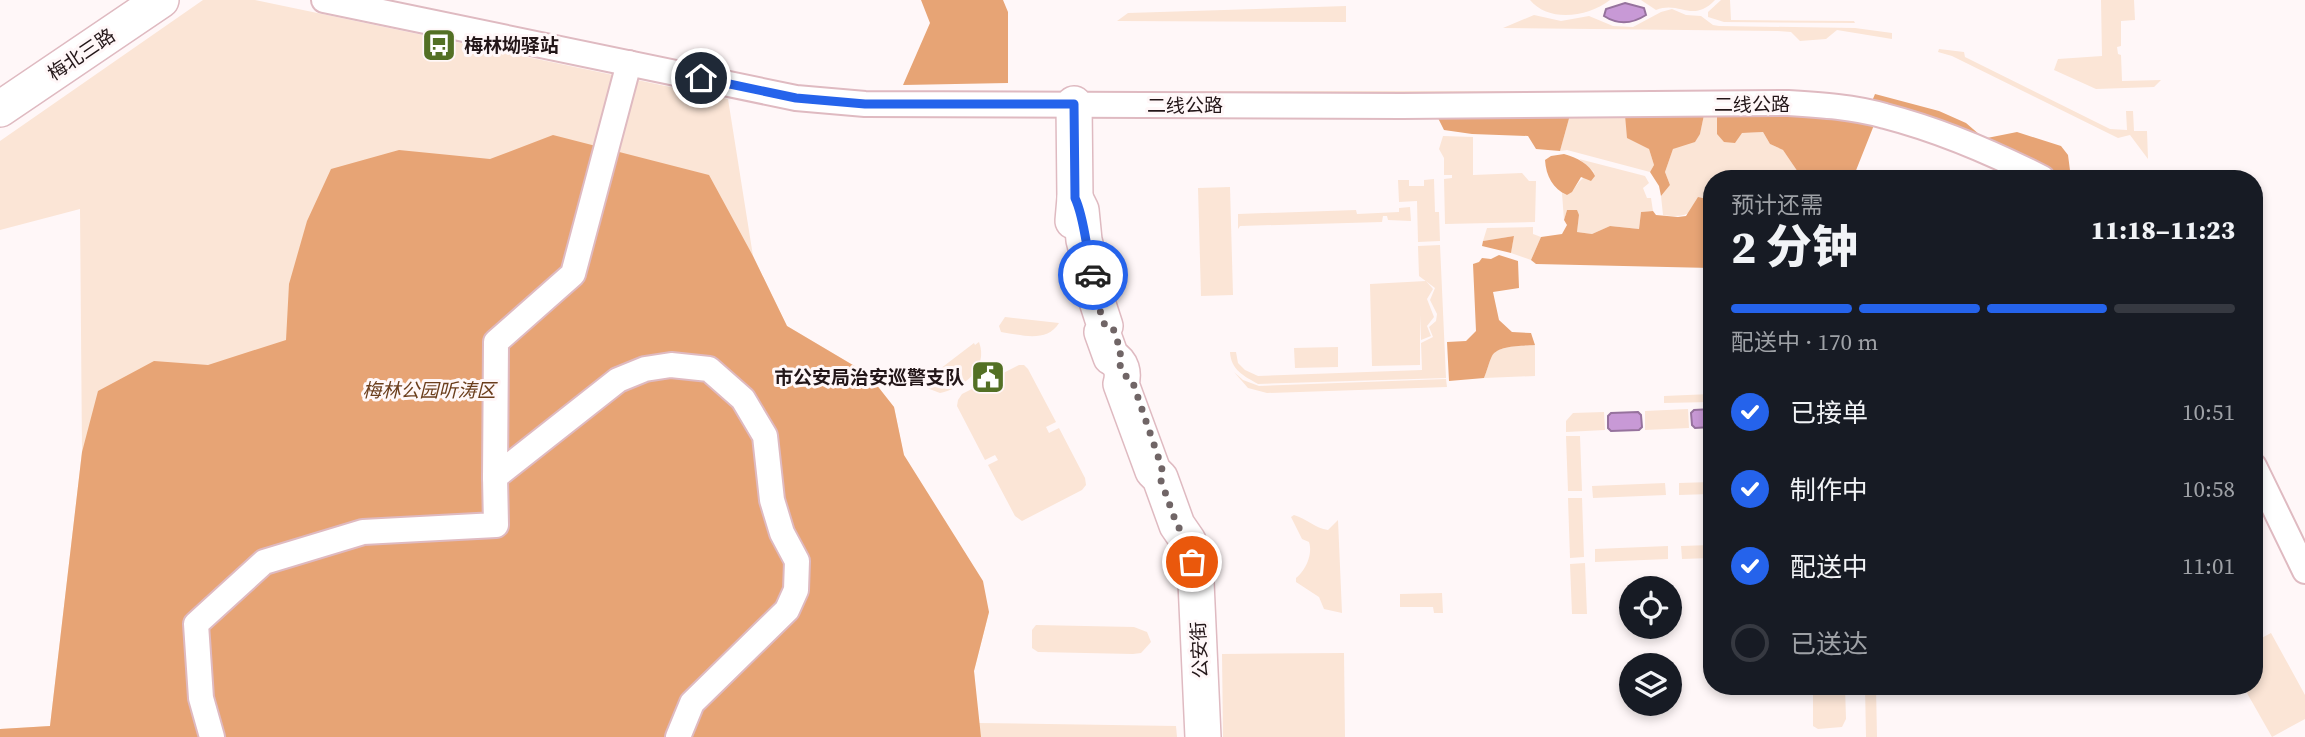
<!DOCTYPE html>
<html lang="zh">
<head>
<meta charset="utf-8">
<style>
  :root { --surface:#171b24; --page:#242831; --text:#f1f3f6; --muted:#9ea1a6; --line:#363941; --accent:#2563eb }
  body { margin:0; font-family:"Source Serif 4","Noto Sans SC",serif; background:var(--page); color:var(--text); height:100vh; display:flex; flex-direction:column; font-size:26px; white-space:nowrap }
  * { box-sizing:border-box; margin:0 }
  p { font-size:23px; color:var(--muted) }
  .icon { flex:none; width:38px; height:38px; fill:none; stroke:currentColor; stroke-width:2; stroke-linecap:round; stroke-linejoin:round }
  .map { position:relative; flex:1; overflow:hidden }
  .drawer { position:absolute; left:1703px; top:170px; width:560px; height:525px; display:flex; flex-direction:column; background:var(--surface); border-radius:28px; box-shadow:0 4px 10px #0003 }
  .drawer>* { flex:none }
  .fabs { position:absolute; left:1619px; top:576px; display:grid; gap:14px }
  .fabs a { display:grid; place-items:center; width:63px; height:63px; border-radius:50%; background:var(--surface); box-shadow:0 4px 10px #0003; font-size:35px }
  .pin { position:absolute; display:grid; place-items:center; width:60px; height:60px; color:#fff; margin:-30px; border:4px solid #fff; border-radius:50%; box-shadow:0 2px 7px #0007 }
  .courier { position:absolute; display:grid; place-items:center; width:70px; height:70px; margin:-35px; border:5px solid #2563eb; border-radius:50%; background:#fff; color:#222; box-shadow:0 2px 9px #0007 }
  .headline em { font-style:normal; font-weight:800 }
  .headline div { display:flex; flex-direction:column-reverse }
  .headline { display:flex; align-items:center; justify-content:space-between; height:119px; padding:0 28px }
  h1 { font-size:46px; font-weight:800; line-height:52px }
  .bar { display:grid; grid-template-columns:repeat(4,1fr); gap:10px 7px; align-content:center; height:84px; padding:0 28px }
  .bar i { height:9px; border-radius:5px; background:var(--line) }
  .bar .on { background:var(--accent) }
  .bar p { grid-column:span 4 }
  ol { padding:0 28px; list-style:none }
  li { display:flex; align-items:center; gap:21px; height:77px }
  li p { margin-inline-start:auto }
  li .icon { padding:7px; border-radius:50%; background:var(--accent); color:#fff; stroke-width:4 }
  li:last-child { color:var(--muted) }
  li i { width:38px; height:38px; border:4px solid var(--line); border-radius:50% }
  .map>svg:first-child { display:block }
  .green { fill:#fbe5d6 }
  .forest { fill:#e7a475 }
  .water { fill:#c899d6; stroke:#96729d; stroke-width:2 }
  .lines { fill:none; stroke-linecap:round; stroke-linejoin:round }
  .street-casing { stroke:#dfbac1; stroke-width:28 }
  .secondary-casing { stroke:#dfbac1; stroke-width:38 }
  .street { stroke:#fff; stroke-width:24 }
  .secondary { stroke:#fff; stroke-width:35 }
  .done { stroke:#706566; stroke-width:7; stroke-dasharray:0 12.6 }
  .route { stroke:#2563eb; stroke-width:9 }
  .labels { text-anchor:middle; stroke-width:6; stroke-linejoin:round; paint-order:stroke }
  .poi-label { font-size:19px; font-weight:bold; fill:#231618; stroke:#fff7f8; text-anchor:start }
  .street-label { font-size:19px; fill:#231618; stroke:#fff7f8 }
  .park-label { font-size:19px; font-style:italic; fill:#6b3e1c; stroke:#fff7f8 }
</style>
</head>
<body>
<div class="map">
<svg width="2305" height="737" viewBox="0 0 2305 737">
  <rect width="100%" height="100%" fill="#fff7f8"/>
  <g class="green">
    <polygon points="203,0 255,0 728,99 753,256 787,326 868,374 894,407 905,462 989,612 974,671 978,723 1176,726 1177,737 0,737 0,729 50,726 82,452 80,209 0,230 0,141"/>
    <path d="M1530,0h80c-22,17 -61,23 -80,0z"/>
    <path d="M1641,0h74c-23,24 -35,0 -59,10z"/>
    <polygon points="1721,0 1730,0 1731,20 1854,21 1855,23 1724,22 1708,17 1708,12"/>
    <polygon points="2101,0 2134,0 2135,20 2121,21 2121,46 2117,47 2118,54 2121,55 2122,81 2161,80 2154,87 2096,89 2054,70 2058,59 2102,56"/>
    <polygon points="1346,6 1346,22 1117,21 1128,13"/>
    <polygon points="1672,9 1686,15 1701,16 1713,25 1719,26 1855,28 1892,33 1892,39 1837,30 1826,39 1800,41 1791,32 1778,31 1503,28 1534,15 1561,21 1589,16 1613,26 1633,27 1661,12"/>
    <polygon points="1939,49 1964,52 1965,57 2110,129 2127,130 2126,111 2133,111 2134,131 2147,131 2148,159 2130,135 2118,138 1952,56 1938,52"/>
    <polygon points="1198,91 1778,91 1197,98"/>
    <polygon points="1570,115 1625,115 1649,149 1654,165 1650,172 1567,150 1560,151"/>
    <path d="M1704,115h13l25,18 21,-1 7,12 13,6 19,28h-90l-1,22 -2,-2c-18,14 -22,21 -46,17l-2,-19 9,-11 -5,-13 8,-23 27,-15z"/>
    <polygon points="1443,136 1473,137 1473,175 1522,173 1529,181 1536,181 1535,222 1445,224 1444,179 1452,178 1452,175 1444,175 1444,158 1439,149"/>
    <path d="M1579,159l66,17 4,7 -6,5 4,10h4l2,13 -12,1 -2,17 -29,-3 -18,8 -15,-2 2,-17 -12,-5 -3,10 -2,-27 5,2c12,-8 8,-15 27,-23z"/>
    <polygon points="1434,179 1435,212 1439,212 1440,241 1418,242 1417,201 1399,202 1398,180 1409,180 1409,186 1424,186 1424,180"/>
    <polygon points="1230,187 1233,295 1201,296 1198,188"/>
    <polygon points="1410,207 1411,221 1388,220 1387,216 1383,216 1382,222 1240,226 1238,229 1238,214 1356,210 1357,214 1399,212 1399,208"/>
    <polygon points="1533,227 1533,234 1541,237 1531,260 1511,253 1514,236 1483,241 1487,228"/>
    <path d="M1440,245l6,133 -188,6c-14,-8 -27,-14 -28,-32h6l2,11 7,7 13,6 164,-6 -1,-27 12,-6 -4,-10 7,-6 1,-7 -7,-14 5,-12 -16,-12 -1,-30z"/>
    <polygon points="1426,281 1433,289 1427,299 1434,317 1427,326 1431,336 1421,340 1420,315 1420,365 1372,366 1370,284"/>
    <path d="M1005,317l54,6c-12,20 -38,12 -58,9l-2,-6z"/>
    <path d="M979,342c10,27 -16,46 -39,51l-21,-8 55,-42 1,2z"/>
    <path d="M1535,345v31l-51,2c3,-7 5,-16 8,-22 6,-11 32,-10 43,-11z"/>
    <polygon points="1338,347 1338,367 1295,368 1294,348"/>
    <polygon points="1019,365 1024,365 1028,369 1056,422 1046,427 1049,433 1059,428 1085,478 1086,485 1082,490 1022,521 1015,516 988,465 998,460 995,455 985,460 957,406 958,400 962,394"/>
    <polygon points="1234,372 1243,380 1259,386 1446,379 1447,387 1267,393 1248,388"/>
    <polygon points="1711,394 1711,402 1664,403 1664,396"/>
    <polygon points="1688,409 1689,428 1645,430 1645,411"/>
    <polygon points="1604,412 1605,430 1566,432 1566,421 1573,413"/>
    <polygon points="1566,436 1580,436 1582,491 1568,491"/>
    <polygon points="1711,482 1711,494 1679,495 1679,483"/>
    <polygon points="1665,483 1666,495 1593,498 1592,486"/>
    <polygon points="1568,498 1582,498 1584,557 1570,558"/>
    <path d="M1294,515c13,4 21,13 34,15l10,-10 4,93 -18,-4 -5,-12 -23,-15v-4c10,-8 17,-24 13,-36l-7,-3 -11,-22z"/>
    <polygon points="1711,545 1711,558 1682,559 1681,546"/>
    <polygon points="1668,546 1668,559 1595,562 1595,549"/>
    <polygon points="1585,563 1587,614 1572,614 1570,564"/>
    <polygon points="1442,593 1443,613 1434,613 1433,607 1400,607 1400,594"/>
    <polygon points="1036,625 1134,627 1147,632 1151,642 1141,653 1133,654 1038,652 1032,648 1032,630"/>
    <polygon points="2271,633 2305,695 2305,719 2272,737 2243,686 2254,686 2254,642"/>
    <polygon points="1344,653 1345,737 1223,737 1222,654"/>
    <polygon points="1813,686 1845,686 1846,719 1842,727 1818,729 1813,726"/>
    <polygon points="1865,686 1876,686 1877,737 1866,737"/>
  </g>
  <g class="forest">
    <polygon points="921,0 1003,0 1008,12 1008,83 903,85 930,23"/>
    <polygon points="1875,94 1939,111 1966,123 1980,135 1987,138 2017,132 2061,146 2068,155 2071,178 2055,178 2010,156 1870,106"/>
    <polygon points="1839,113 1874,125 1853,178 1802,178 1783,150 1770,144 1763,132 1742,133 1735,143 1724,142 1717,134 1717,115"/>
    <polygon points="1570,115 1560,151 1536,149 1528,136 1472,134 1444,130 1437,116"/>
    <polygon points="1625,115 1704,115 1700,134 1695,142 1673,149 1665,172 1670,185 1661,196 1659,186 1650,172 1654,165 1649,149 1627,138"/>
    <polygon points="553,135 709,175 753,256 787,326 868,374 894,407 904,455 983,581 989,612 974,671 981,737 0,737 0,729 50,726 82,452 98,391 154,361 208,365 286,340 289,284 307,221 331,169 399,150 490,159"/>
    <path d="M1564,154c13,4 25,9 31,22l-4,5 -10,-4 -9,15 -5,3c-14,-6 -21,-19 -22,-35l6,-4z"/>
    <polygon points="1698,197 1711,200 1711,268 1536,264 1531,260 1541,237 1562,234 1567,225 1564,220 1567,210 1577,210 1579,215 1577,232 1592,234 1610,226 1639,229 1641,212 1653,211 1656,215 1678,217 1686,216"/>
    <polygon points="1514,236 1511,253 1482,246 1483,241"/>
    <path d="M1499,255l19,6 1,27 -26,4 6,28 13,12 19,1 4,12c-11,1 -37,0 -43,11 -3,6 -5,15 -8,22l-35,3 -2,-39 19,-1 10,-10 -3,-67 6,-2 3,-4 9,1z"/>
  </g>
  <g class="water">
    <path d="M1625,3l19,5 2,7c-14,9 -28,10 -42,1l2,-7z"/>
    <polygon points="1711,409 1711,427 1695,428 1692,425 1691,413 1694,410"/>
    <polygon points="1638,412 1641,415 1642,427 1639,430 1611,431 1608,428 1608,416 1611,413"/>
  </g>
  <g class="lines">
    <g class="street-casing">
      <g id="street">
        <path d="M324,0l472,98 69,6 537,2 386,-3c33,2 66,4 97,13 54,14 108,37 157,62"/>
        <polyline points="2254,466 2305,571"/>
        <polyline points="495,477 496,342 573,274 629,63"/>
        <polyline points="212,737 201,698 196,624 264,562 363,532 496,525 495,477 618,380 645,369 671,365 709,369 743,399 765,436 772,500 782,533 797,561 796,590 787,610 692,703 678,737"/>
      </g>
    </g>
    <g class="secondary-casing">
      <g id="secondary">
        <polyline points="0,109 161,0"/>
        <path d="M1075,198l6,12 3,30 11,43v12l10,31 -3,6 9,25c11,6 13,16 10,27l32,87 7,7 17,47 11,16 8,41 7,155"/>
        <polyline points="1073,221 1075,198 1074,104"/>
      </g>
    </g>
    <use href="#street" class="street"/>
    <use href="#secondary" class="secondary"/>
  </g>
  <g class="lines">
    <polyline class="done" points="1093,275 1095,295 1105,326 1113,328 1121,352 1118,360 1124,375 1132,380 1162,468 1160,478 1177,525 1188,541 1192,562"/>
    <path class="route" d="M701,78l95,20 69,6h209l1,94c10,21 11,53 18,77"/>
  </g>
  <defs>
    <g id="bus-square" transform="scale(1.75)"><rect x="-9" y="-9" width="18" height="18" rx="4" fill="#537025" stroke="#fff7f8"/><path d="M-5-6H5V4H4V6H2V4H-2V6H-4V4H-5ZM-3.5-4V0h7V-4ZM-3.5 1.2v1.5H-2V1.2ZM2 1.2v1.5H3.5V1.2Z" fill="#fff"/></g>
    <g id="civic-square" transform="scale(1.75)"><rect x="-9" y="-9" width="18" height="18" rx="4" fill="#537025" stroke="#fff7f8"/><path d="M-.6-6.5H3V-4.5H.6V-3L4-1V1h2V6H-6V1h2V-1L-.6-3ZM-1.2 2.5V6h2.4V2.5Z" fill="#fff"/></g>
  </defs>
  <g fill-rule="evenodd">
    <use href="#bus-square" x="439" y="45"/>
    <use href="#civic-square" x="988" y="377"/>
  </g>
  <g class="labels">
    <g class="poi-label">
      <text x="464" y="52">梅林坳驿站</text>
      <text x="964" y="384" text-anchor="end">市公安局治安巡警支队</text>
    </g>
    <g class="street-label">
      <text transform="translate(81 54) rotate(-34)" y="7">梅北三路</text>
      <text x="1752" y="111">二线公路</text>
      <text x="1185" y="112">二线公路</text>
      <text transform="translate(1199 650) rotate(-93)" y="7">公安街</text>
    </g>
    <g class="park-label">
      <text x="429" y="397">梅林公园听涛区</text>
    </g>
  </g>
</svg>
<div class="fabs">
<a><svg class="icon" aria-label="locate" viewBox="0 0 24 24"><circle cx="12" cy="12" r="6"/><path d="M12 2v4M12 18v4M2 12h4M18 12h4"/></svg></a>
<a><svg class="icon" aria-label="layers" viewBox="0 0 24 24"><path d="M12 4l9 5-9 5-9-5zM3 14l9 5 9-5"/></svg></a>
</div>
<div class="pin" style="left:1192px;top:562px;background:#ea580c"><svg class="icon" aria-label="bag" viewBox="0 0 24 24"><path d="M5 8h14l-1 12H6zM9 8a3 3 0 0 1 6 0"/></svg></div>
<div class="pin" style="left:701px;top:78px;background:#1f2937"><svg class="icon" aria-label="home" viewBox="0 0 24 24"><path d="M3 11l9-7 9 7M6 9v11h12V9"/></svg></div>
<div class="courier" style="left:1093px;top:275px"><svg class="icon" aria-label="car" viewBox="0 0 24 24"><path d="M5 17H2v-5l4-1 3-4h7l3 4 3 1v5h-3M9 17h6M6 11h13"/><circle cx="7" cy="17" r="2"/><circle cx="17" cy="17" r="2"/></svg></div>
<section class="drawer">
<div class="headline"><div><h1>2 分钟</h1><p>预计还需</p></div><em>11:18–11:23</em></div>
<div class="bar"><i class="on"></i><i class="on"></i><i class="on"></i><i></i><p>配送中 · 170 m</p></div>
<ol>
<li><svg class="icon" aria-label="check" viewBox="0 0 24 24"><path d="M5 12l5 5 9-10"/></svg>已接单<p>10:51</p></li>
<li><svg class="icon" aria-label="check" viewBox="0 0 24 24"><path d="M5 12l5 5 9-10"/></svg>制作中<p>10:58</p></li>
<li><svg class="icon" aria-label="check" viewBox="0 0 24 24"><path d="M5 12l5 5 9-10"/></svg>配送中<p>11:01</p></li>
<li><i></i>已送达</li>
</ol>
</section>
</div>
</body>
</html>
